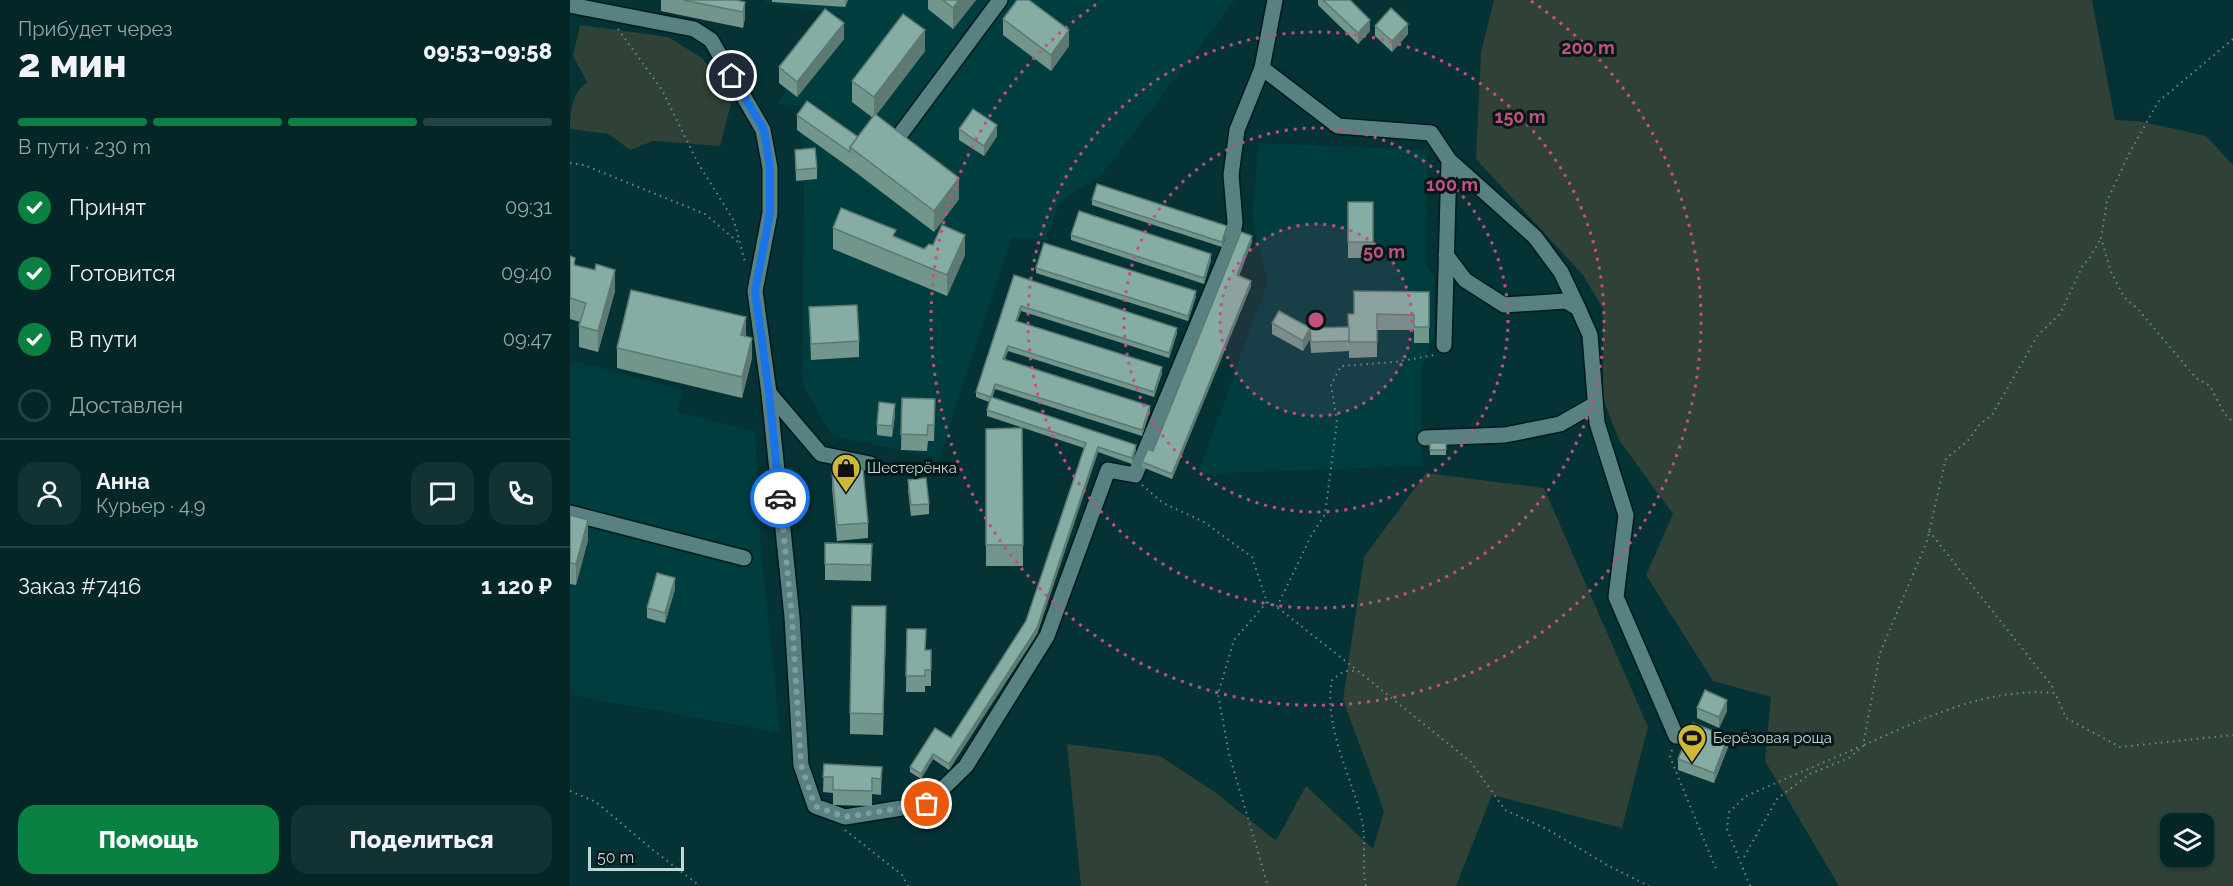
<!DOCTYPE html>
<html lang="ru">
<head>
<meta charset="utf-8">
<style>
  :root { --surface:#042627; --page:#123233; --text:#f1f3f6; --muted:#97a5a7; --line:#254344; --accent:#0b8043 }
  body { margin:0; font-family:Raleway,sans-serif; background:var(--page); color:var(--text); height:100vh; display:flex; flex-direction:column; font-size:22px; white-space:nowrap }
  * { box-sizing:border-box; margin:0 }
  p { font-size:20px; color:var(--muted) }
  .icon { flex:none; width:33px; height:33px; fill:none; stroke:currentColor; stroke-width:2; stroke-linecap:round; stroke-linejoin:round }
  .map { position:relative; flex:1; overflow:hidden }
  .panel { display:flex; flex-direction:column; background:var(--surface); width:570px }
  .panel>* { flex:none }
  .buttons { position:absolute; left:1590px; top:813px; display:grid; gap:12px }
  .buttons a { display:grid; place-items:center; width:54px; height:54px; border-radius:12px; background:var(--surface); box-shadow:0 2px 4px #0004,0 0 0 2px var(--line); font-size:30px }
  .scale { position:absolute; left:18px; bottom:15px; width:96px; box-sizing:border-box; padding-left:6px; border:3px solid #c2d7d8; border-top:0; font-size:16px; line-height:21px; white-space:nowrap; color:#c2d7d8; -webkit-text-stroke:4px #061717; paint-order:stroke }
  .pin { position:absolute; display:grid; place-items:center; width:51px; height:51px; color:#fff; margin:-26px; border:3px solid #fff; border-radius:50%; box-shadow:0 2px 6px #0007 }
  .courier { position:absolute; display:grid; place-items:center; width:60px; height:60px; margin:-30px; border:4px solid #1a73e8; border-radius:50%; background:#fff; color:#222; box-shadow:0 2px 8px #0007 }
  .summary em { font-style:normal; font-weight:800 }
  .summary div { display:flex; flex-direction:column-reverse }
  .summary { display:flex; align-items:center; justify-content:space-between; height:102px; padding:0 18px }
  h1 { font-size:39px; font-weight:800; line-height:45px }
  .bar { display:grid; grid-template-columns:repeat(4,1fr); gap:9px 6px; align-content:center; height:72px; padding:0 18px }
  .bar i { height:8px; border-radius:4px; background:var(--line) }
  .bar .on { background:var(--accent) }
  .bar p { grid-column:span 4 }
  .line { display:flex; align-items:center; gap:15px; padding:0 18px; border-top:2px solid var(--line) }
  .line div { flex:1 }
  .round { display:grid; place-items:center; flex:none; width:63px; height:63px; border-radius:18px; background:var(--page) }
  ol { padding:0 18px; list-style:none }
  li { display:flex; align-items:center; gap:18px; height:66px }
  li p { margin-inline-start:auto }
  li .icon { padding:6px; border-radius:50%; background:var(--accent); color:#fff; stroke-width:4 }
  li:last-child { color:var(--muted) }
  li i { width:33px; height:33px; border:3px solid var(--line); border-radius:50% }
  .button { display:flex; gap:12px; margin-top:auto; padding:12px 18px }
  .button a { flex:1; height:69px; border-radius:18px; background:var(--accent); color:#fff; font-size:24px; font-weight:800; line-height:69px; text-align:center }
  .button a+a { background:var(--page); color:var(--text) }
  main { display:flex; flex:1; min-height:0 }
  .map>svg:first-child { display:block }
  .built { fill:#003d3f }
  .green { fill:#304137; fill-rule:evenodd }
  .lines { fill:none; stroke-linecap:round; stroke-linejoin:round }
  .minor-casing { stroke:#00191a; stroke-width:18 }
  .path { stroke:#698a8b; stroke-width:2; stroke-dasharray:1.5 4.5; stroke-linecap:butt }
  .minor { stroke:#588182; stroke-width:15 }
  .wall { fill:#72958c }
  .shaded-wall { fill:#5d7972 }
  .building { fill:#85ada3; stroke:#5d7972; stroke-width:1.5 }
  .done { stroke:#809d9f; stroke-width:6; stroke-dasharray:0 10.8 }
  .route { stroke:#1a73e8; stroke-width:8 }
  .ring { fill:none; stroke:#c25180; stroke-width:3; stroke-dasharray:3 6 }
  .labels { text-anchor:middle; stroke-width:6; stroke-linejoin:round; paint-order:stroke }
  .poi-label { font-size:15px; fill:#c2d7d8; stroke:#061717; text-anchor:start }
  .centre { fill:#c25180; stroke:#061717; stroke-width:3 }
  .ring-label { font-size:18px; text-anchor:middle; font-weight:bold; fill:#c25180; stroke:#061717; stroke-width:6; stroke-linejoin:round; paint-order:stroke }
</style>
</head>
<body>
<main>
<section class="panel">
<div class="summary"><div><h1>2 мин</h1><p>Прибудет через</p></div><em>09:53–09:58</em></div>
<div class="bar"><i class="on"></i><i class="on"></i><i class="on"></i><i></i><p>В пути · 230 m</p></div>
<ol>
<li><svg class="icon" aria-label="check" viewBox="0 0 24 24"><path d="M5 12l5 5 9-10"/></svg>Принят<p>09:31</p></li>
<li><svg class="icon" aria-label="check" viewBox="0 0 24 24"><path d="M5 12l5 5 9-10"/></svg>Готовится<p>09:40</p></li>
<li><svg class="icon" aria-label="check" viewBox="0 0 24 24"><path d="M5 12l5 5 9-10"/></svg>В пути<p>09:47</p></li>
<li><i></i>Доставлен</li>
</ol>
<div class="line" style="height:108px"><a class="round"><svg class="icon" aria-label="person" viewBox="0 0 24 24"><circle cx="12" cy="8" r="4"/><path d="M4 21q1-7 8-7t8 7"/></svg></a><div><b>Анна</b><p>Курьер · 4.9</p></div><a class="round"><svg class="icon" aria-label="chat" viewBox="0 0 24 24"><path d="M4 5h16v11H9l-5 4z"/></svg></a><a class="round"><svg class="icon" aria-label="phone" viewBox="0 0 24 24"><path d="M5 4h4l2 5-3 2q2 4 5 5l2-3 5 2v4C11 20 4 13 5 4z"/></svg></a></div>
<div class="line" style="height:78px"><div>Заказ #7416</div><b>1 120 ₽</b></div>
<div class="button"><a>Помощь</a><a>Поделиться</a></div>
</section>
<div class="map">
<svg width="1663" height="886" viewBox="0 0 1663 886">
  <rect width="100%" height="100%" fill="#053234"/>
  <g class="built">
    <polygon points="196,0 665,0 530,177 490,201 475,239 442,238 396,373 370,458 262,436 232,383 234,192 230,106 207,104 270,15 196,3"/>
    <polygon points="689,143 858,150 855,263 864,277 864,336 851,370 852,466 628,474 698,281 682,218"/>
    <polygon points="0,360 113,390 107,412 185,431 191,548 210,733 0,695"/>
  </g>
  <g class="green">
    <path d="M924,0h598l23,120 23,1 68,15 27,29v721h-394l-74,-125 6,-64 -58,-16 -67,-106 27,-61 -54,-74 -16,-41v-90l-20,-34 -107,-116 5,-107zM1600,824h34v32h-34z"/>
    <path d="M10,25l88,12 34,21 31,38 -13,50 -67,-5 -23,9 -21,-16 -39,-5c0,-19 2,-35 17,-47l-14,-26z"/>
    <polygon points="856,473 974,488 1078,727 1052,828 922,795 886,886 511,886 497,744 590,756 646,793 706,841 736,786 803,849 814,811 773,700 794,557"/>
  </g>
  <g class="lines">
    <g class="minor-casing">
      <g id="minor">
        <polyline points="0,5 124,29 141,40 193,130 200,168 200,213 185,291 199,393 222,617 231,765 245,806 275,817 357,804 396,766 477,636 538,470 565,475 662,242 665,222 661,175 667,130 692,68 705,0"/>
        <polyline points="692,68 768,126 861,133 879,160 874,345"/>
        <polyline points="332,132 430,0"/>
        <polyline points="879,160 965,237 991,272 1008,308"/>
        <polyline points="876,255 895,280 934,305 996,301 1008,308 1020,335 1027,423 1056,515 1046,597 1106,736"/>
        <polyline points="199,393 251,454 300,464"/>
        <polyline points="855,438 935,435 990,424 1025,404"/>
        <polyline points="0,513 174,558"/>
      </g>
    </g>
    <g class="path">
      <polyline points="48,29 92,90 128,163 164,221 175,262"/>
      <polyline points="1663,39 1588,102 1559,154 1537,201 1531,238 1541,272 1554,297 1568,309 1626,378 1640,386 1654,413 1663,422"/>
      <polyline points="0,163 14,165 135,214 169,243"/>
      <polyline points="572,485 593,503 634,522 682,557 697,602 707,607 788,671"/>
      <polyline points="1359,531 1482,686 1484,692"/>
      <polyline points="697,602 664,640 648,694 659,754 698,886"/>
      <polyline points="707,607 741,536 755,514 767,422 761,385 771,366 825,362 865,355"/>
      <path d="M1294,745c61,-27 123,-58 191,-52l11,25 54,29 113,-12"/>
      <polyline points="1102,750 1100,757 1146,869"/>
      <polyline points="0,791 26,802 83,850 130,886"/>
      <polyline points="275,830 332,875 338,886"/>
      <polyline points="1174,857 1207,799 1240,774 1279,758 1293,746 1310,653 1357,541 1376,458 1397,442 1410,424 1422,415 1468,335 1490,314 1513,265 1519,259 1531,238"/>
      <path d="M796,886c-5,-21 1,-44 -4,-65 -10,-44 -39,-95 -30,-141l12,-9h14l113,91 34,48 42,19 60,36 42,21"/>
      <polyline points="1180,886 1157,829 1159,812 1176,796 1289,747"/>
    </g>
    <use href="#minor" class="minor"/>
  </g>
  <g class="wall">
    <polygon points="91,0 165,0 175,2 175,18 173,28 91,11"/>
    <polygon points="202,0 278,0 275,7 202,2"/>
    <polygon points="358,0 406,0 383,29 358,9"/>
    <polygon points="748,0 780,0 800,31 788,44 748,5"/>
    <polygon points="433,19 499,46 481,71 433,35"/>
    <polygon points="805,26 838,34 822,52 805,36"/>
    <polygon points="274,39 227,97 209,83 209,67"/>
    <polygon points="355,51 306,115 389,199 364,232 280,168 227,130 227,115 288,137 303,118 282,102 282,81"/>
    <polygon points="389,129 427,136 414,156 389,140"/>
    <polygon points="225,150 247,168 247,179 226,181"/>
    <polygon points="522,200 657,231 652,247 522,205"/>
    <rect x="778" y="202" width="25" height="56"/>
    <polygon points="263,228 326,237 354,249 363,245 395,255 377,296 263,249"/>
    <polygon points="501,235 641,260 634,284 501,240"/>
    <polygon points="682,242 669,276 681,286 602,479 572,467 572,462 583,451"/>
    <polygon points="0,256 5,265 45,291 28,352 9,347 9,326 10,322 0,319"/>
    <polygon points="466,268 626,296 618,321 466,273"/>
    <polygon points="444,275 607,333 599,358 451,311 447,321 592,373 584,397 438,351 435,359 580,411 572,436 425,389 422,397 566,450 562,464 528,452 467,634 379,770 363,759 351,779 340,772 340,767 381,738 456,621 514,448 417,416 417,410 419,402 406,397 406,392"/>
    <polygon points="859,292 859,343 844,343 844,330 807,330 807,357 779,358 779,351 741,353 740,339 733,351 702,334 702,323 740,328 778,327 784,314"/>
    <polygon points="239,307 289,341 289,357 241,360"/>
    <polygon points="176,336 182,358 172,398 47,368 47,348"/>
    <polygon points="332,398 365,399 364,441 358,441 357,451 331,450"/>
    <polygon points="325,414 322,437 307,435 307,425"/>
    <polygon points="452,428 453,566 416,566 416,429"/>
    <rect x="860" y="443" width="16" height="12"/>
    <polygon points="262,472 298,523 298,538 267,541 262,488"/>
    <polygon points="338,480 359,504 359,514 341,516 338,491"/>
    <polygon points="0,515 18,540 6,585 0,584"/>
    <polygon points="255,543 302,544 301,581 255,580"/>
    <polygon points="105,589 95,623 77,618 77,608"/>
    <polygon points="316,627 313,735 280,734 280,713"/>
    <polygon points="337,629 355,650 361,650 361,686 355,686 355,692 336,692"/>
    <polygon points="1127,708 1157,711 1149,728 1127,718"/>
    <polygon points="1158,747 1144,783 1108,770 1108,759"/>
    <polygon points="254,764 312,767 311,795 302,794 302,806 263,805 263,793 253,792"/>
  </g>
  <g class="shaded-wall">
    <polygon points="275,0 278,0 275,7"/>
    <polygon points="389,0 406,0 383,29 383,8"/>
    <polygon points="175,2 175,18 173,28 173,12"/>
    <polygon points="800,20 800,31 788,44 788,33"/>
    <polygon points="274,23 274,39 227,97 227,82"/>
    <polygon points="838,24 838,34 822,52 822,41"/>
    <polygon points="355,30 355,51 304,118 304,97"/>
    <polygon points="499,30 499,46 481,71 481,55"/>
    <polygon points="427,125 427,136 414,156 414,146"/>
    <polygon points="389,178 389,199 364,232 364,211"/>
    <polygon points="657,226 657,231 652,247 652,242"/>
    <polygon points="395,235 395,255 377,296 377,275"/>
    <polygon points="682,236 682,242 667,281 667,275"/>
    <polygon points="641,254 641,260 634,284 634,278"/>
    <polygon points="45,270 45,291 28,352 28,331"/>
    <polygon points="681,281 681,286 602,479 602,474"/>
    <polygon points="626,291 626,296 618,321 618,316"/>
    <polygon points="451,306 451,311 446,326 446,321"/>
    <polygon points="176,317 176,338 171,335"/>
    <polygon points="607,328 607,333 599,358 599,353"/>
    <polygon points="740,328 740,339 733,351 733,341"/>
    <polygon points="182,338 182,358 172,398 172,377"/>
    <polygon points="438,346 438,351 433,364 433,359"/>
    <polygon points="592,367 592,373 584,397 584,392"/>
    <polygon points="425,384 425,389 421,402 421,397"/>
    <polygon points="325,404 325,414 322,437 322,426"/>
    <polygon points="580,406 580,411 572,436 572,430"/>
    <polygon points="566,445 566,450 562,464 562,458"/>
    <polygon points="528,447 528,452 467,634 379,770 379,764 467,628"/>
    <polygon points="18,520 18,540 6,585 6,564"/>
    <polygon points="105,578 105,589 95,623 95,613"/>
    <polygon points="1157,700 1157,711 1149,728 1149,717"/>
    <polygon points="1158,737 1158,747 1144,783 1144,773"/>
    <polygon points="363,754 363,759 351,779 351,774"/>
  </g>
  <g class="building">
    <polygon points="113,0 165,0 175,2 173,12"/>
    <polygon points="373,0 389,0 383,8"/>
    <polygon points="447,0 459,0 499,30 481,55 433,19"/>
    <polygon points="753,0 780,0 800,20 788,33"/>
    <polygon points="821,8 838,24 822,41 805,26"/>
    <polygon points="255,9 274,23 227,82 209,67"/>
    <polygon points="333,14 355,30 304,97 282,81"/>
    <polygon points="237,101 288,137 280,147 280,152 227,115"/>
    <polygon points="403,109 427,125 414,146 389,129"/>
    <polygon points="305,114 389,178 364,211 280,147"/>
    <polygon points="245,148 247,168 226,170 225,150"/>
    <polygon points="527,184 657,226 652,242 522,200"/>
    <rect x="778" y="202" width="25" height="40"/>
    <polygon points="271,208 326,230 323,236 354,249 359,244 363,245 372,225 395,235 377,275 263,228"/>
    <polygon points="509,211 641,254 634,278 501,235"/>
    <polygon points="671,232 682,236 667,275 681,281 602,474 572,462 578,449 583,451"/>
    <polygon points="474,243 626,291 618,316 466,268"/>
    <polygon points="0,256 5,258 4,265 25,270 26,264 45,270 28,331 9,326 16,303 0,298"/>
    <polygon points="444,275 607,328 599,353 451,306 446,321 592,367 584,392 438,346 433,359 580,406 572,430 425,384 421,397 406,392"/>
    <polygon points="61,290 176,317 171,335 182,338 172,377 47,348"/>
    <polygon points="784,291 859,292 859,327 844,327 844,315 807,314 807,342 779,342 778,314 784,314"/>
    <polygon points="287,305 289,341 241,344 239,307"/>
    <polygon points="709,311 740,328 779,327 779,341 741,342 740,328 733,341 702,323"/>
    <polygon points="421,397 566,445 562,458 528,447 467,628 379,764 363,754 351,774 340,767 365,728 381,738 456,621 516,443 417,410"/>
    <polygon points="332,398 365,399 364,425 358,425 357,435 331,434"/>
    <polygon points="309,402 325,404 322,426 307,425"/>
    <polygon points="452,428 453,545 416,545 416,429"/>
    <rect x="860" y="443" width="16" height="7"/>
    <polygon points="293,469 298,523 267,525 262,472"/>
    <polygon points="356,478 359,504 341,505 338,480"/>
    <polygon points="0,515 18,520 6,564 0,563"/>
    <polygon points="255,543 302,544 301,565 255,564"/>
    <polygon points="87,573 105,578 95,613 77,608"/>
    <polygon points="282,606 316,606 313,714 280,713"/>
    <polygon points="337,629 356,629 355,650 361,650 361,670 355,670 355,676 336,676"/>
    <polygon points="1135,690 1157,700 1149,717 1127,708"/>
    <polygon points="1123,723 1158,737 1144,773 1108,759"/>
    <polygon points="254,764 312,767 311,779 302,778 302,791 263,790 263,777 253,777"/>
  </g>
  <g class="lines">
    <polyline class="done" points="210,498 222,617 231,765 245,806 275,817 357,804"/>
    <polyline class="route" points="162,76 194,130 200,168 200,213 185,291 199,393 210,498"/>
  </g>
  <circle cx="746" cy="320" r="96" fill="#c25180" fill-opacity=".12"/>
  <g class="ring">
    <circle cx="746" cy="320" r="96"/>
    <circle cx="746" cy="320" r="192"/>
    <circle cx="746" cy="320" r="288"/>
    <path d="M961 1A385 385 0 1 1 531 1"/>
  </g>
  <defs>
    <g id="shop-pin" transform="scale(1.5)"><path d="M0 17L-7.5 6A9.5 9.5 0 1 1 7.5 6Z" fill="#cfb837" stroke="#061717"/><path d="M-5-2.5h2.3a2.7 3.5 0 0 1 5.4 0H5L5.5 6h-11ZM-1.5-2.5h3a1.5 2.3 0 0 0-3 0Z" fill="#111"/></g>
    <g id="stadium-pin" transform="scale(1.5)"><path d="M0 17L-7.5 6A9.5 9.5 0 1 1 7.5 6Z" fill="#cfb837" stroke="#061717"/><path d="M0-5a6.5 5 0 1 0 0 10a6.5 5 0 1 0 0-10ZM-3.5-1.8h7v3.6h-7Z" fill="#111"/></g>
  </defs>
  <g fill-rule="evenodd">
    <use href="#shop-pin" x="276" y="468"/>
    <use href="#stadium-pin" x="1122" y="738"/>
  </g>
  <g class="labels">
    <g class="poi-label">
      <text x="297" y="473">Шестерёнка</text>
      <text x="1143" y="743">Берёзовая роща</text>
    </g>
  </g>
  <circle cx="746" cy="320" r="9" class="centre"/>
  <g class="ring-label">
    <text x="1018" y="54">200 m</text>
    <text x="950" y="123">150 m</text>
    <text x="882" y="191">100 m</text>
    <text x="814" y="258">50 m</text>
  </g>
</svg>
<div class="buttons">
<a><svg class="icon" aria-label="layers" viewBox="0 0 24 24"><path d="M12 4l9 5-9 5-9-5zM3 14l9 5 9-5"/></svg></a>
</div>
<div class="scale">50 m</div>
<div class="pin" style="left:357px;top:804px;background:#ea580c"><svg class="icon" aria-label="bag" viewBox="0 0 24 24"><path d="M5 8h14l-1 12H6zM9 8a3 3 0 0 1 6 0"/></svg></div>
<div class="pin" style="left:162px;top:76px;background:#1f2937"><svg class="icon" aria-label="home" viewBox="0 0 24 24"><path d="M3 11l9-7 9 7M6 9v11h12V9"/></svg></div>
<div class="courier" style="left:210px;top:498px"><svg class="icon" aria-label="car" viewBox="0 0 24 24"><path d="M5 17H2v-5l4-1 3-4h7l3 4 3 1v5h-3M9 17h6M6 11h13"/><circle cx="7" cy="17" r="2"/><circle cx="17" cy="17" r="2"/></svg></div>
</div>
</main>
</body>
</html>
